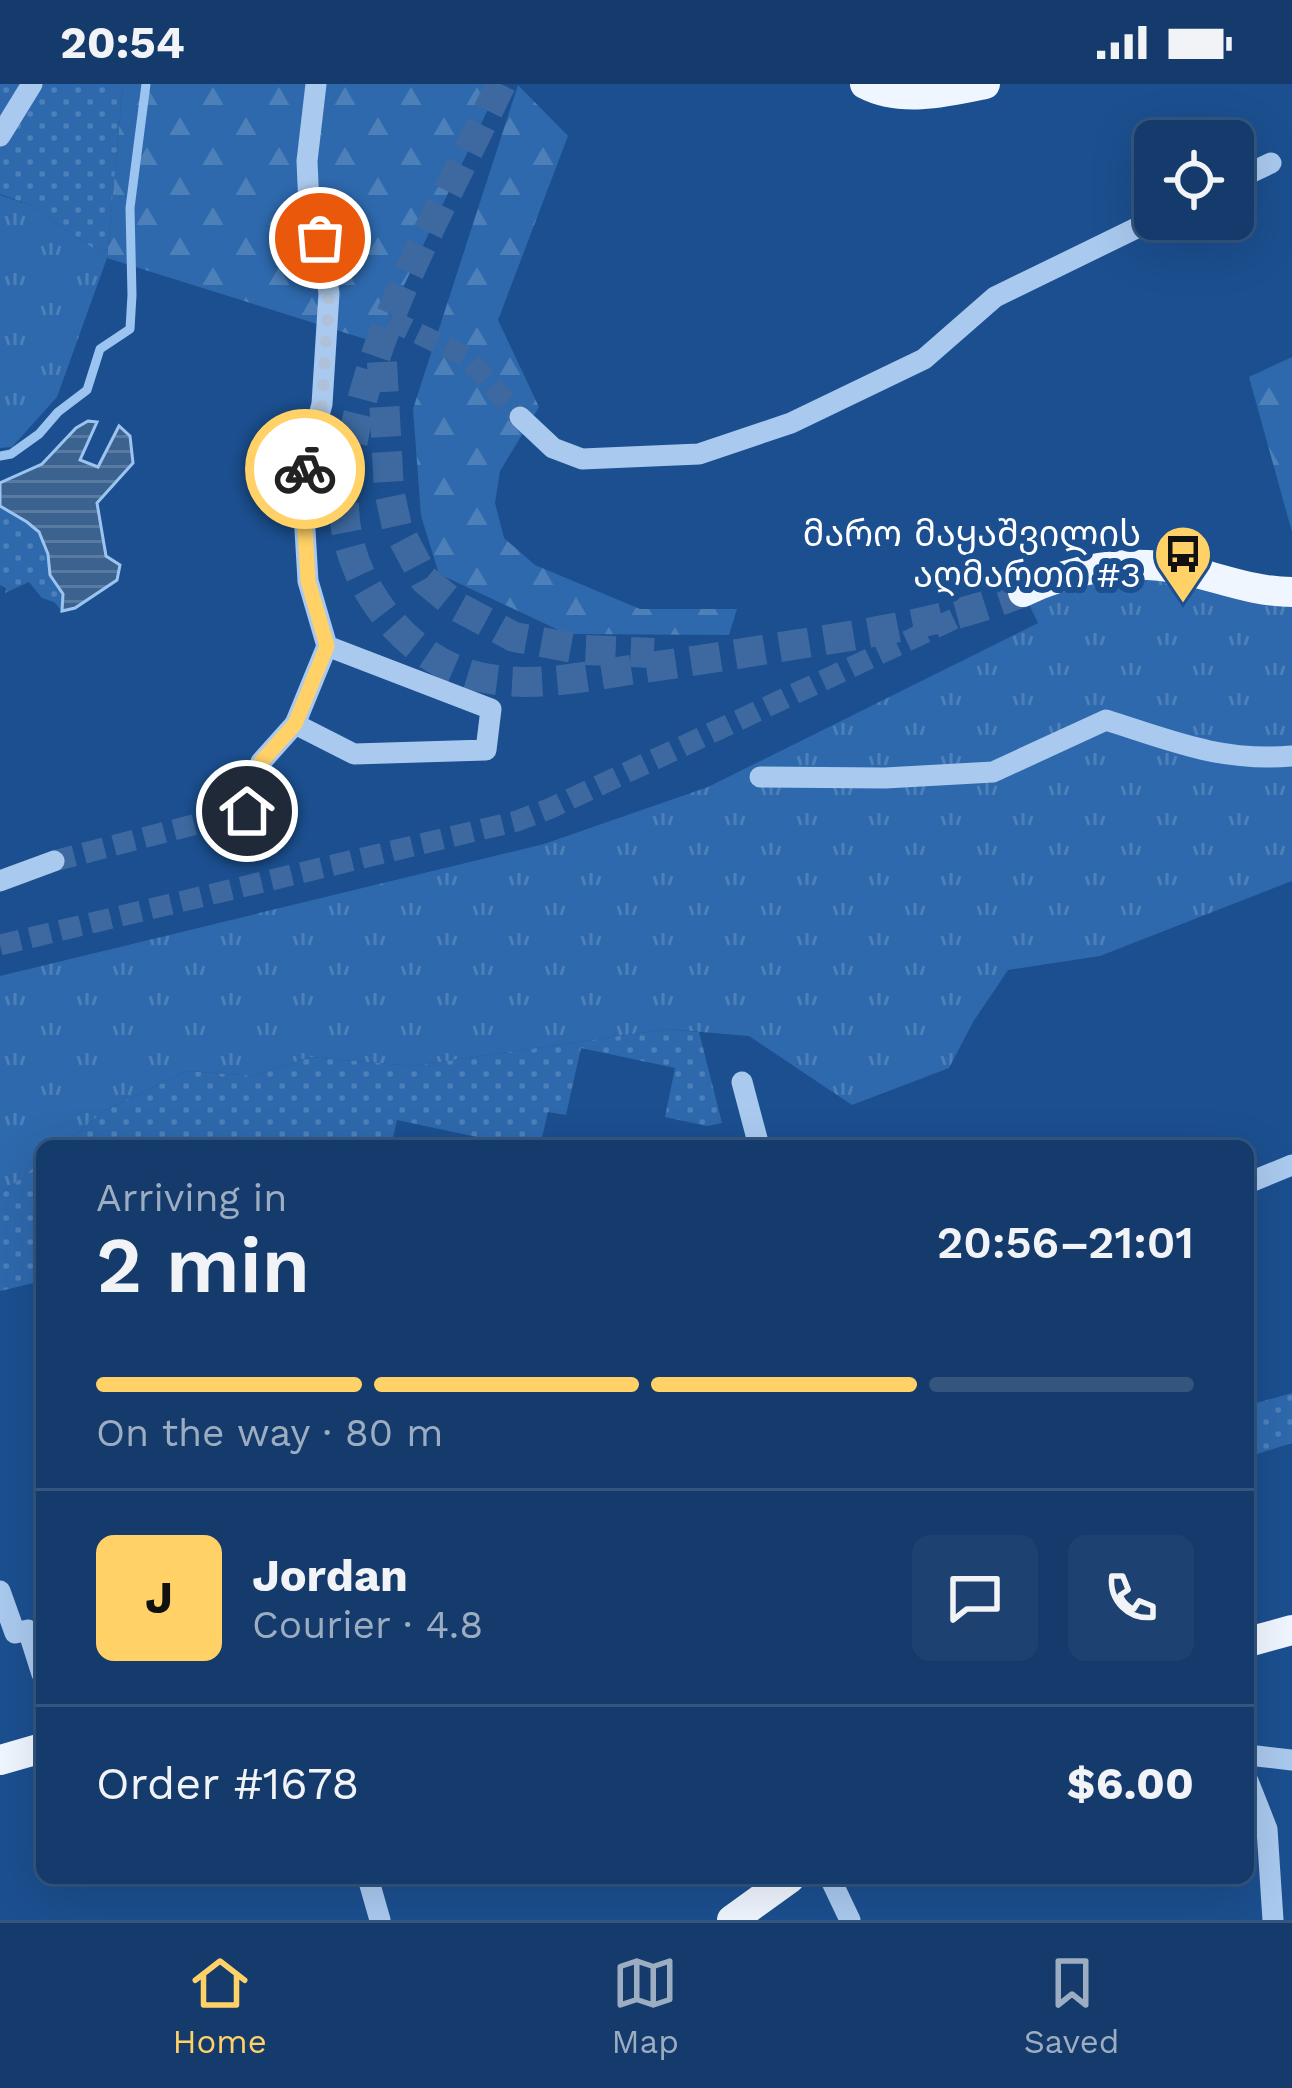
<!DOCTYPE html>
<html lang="en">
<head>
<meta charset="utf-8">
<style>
  :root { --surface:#143b6b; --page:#1d4271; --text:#f1f3f6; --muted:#9dadc1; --line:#33557e; --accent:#ffd166 }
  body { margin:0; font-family:"Work Sans","Noto Sans Georgian",sans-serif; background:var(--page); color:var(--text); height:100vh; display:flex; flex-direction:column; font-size:45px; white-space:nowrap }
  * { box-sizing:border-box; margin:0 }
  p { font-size:39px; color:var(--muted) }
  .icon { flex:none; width:66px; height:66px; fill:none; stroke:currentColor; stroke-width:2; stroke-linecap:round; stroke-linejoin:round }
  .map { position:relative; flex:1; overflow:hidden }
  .details { position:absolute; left:36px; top:1056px; width:1218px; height:744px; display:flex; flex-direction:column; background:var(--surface); border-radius:18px; box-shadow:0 12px 48px #0002,0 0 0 3px var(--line) }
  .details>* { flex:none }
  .fabs { position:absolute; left:1134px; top:36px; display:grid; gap:24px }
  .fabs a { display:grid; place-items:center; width:120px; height:120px; border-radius:18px; background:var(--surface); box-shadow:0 12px 48px #0002,0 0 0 3px var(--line); font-size:60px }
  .pin { position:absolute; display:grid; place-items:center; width:102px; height:102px; color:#fff; margin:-51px; border:6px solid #fff; border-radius:50%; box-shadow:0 3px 12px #0007 }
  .courier { position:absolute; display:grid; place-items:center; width:120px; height:120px; margin:-60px; border:9px solid #ffd166; border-radius:50%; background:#fff; color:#222; box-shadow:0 3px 15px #0007 }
  .head em { font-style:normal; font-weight:600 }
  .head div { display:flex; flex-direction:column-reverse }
  .head { display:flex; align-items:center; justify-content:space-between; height:204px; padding:0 60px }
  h1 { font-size:78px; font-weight:600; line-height:90px }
  .bar { display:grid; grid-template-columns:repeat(4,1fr); gap:18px 12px; align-content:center; height:144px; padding:0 60px }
  .bar i { height:15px; border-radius:9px; background:var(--line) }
  .bar .active { background:var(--accent) }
  .bar p { grid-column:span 4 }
  .line { display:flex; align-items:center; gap:30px; padding:0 60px; border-top:3px solid var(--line) }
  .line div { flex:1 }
  .round { display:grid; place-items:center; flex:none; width:126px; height:126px; border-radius:18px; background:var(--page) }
  .status { display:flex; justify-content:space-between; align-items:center; height:84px; padding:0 60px; background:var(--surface); direction:ltr }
  .status svg { height:33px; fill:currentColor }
  .tabs { display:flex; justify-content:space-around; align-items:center; height:168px; border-top:3px solid var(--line); background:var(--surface); font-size:33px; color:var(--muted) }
  .tabs a { display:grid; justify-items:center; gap:6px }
  .tabs .active { color:var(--accent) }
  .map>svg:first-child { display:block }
  .grass { fill:url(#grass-tufts) }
  .forest { fill:url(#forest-firs) }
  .garden { fill:url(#garden-dots) }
  .water { fill:url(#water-rules); stroke:#9cc4f0; stroke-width:3 }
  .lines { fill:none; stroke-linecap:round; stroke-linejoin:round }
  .stream { stroke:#9cc4f0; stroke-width:9 }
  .minor-tunnel { stroke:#3d69a0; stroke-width:21; stroke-dasharray:21 10; stroke-linecap:butt }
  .major-tunnel { stroke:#3d69a0; stroke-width:30; stroke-dasharray:30 15; stroke-linecap:butt }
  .minor { stroke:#a9c9ee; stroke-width:21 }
  .major { stroke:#f0f6ff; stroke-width:30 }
  .done { stroke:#afc1d8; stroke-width:12; stroke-dasharray:0 21.6 }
  .route { stroke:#ffd166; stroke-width:15 }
  .labels { text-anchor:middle; stroke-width:12; stroke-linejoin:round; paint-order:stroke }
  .poi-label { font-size:36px; fill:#fff; stroke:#1b4f8f; text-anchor:end }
</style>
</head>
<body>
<div class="status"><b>20:54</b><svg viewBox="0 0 49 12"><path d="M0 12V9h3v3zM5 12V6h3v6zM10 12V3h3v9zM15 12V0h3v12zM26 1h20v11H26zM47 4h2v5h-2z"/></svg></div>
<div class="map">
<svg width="1292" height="1836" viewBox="0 0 1292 1836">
  <defs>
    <pattern id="grass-tufts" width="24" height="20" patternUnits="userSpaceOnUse" patternTransform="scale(3)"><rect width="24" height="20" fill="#2e69ad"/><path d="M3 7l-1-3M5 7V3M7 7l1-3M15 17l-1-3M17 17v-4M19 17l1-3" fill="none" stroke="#4d80b9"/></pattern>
    <pattern id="forest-firs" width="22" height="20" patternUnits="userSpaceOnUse" patternTransform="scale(3)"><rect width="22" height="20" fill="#2e69ad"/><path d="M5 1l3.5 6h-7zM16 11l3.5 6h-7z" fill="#4d80b9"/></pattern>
    <pattern id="garden-dots" width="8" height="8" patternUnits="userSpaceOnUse" patternTransform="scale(3)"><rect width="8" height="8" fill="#2e69ad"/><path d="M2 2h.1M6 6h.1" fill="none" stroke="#4d80b9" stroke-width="1.8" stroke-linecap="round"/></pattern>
    <pattern id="water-rules" width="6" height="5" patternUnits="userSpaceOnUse" patternTransform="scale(3)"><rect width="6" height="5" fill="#3c6290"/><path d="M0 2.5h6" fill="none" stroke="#597aa1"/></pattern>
  </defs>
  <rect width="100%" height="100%" fill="#1b4f8f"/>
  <g class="grass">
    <polygon points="0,111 32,122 107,174 57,313 12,363 0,364"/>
    <polygon points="1086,486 1292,508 1292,797 1100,872 1008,886 973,938 949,984 852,1021 749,952 667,945 413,982 309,973 255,992 187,987 104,1027 61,1062 42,1062 42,1077 0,1111 0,892 544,760 708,703 1038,539 1023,508"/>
  </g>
  <g class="forest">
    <polygon points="123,0 500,0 399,212 381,260 107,174"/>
    <polygon points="518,1 568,52 498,236 539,323 500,387 495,419 504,454 535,481 640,525 737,525 729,551 567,550 439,490 421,432 413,325"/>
    <polygon points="1292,273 1292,448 1249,293"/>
  </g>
  <g class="garden">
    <polygon points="0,0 123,0 107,174 32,122 0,110"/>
    <path d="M0,422c22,12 42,22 48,49 2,6 0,14 2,20 8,18 15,14 12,36l-8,-9 -12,-4 -13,-16 -24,11 1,-5 -6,-3z"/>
    <polygon points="667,945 699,948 722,1039 707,1042 665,1033 675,984 581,964 566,1031 548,1028 540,1062 520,1062 397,1036 391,1062 61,1062 104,1027 187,987 255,992 309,973 413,982"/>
    <polygon points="42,1077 42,1197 0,1207 0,1111"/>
    <polygon points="1292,1309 1292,1359 1248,1373 1248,1345 1255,1342 1249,1321"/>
  </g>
  <polygon class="water" points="88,337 97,338 80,376 98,383 119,342 130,352 133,379 97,419 106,472 120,481 117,496 75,524 62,527 63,510 50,491 48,470 39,448 27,438 0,422 0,399 42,380 76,344"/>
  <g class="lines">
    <polyline class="stream" points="0,372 11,370 39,350 58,328 87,306 100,265 130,245 132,211 130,124 146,0"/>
    <g class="minor-tunnel">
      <polyline points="390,236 465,272 520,333"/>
      <polyline points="54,777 247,727"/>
      <polyline points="0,861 517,737 551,724 969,528"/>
    </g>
    <g class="major-tunnel">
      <path d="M501,0c-58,122 -137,253 -153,388 -1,12 -5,25 -4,36 2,71 56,145 124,166 53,16 109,4 162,-4 42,-6 84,-12 126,-19 89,-15 183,-25 267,-59"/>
      <polyline points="382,278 389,406 397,443 425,496 458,523 514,553 585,566 654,569"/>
    </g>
    <g class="minor">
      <polyline points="316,0 307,77 309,123 320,154 329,209 322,320 302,395 308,497 327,562 295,640 354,670 486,666 491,625 327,562"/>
      <polyline points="0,52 32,0"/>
      <polyline points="1233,97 1271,79"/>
      <polyline points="520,333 553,364 582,375 699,370 791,339 924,275 995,213 1155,135"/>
      <path d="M760,693l125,1 108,-6 113,-52c66,21 115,42 186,36"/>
      <polyline points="247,727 261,678 295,640"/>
      <polyline points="0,797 54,777"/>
      <polyline points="742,998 759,1062"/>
      <polyline points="1248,1099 1292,1081"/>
      <polyline points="0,1507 15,1549 28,1546 42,1590"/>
      <polyline points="1248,1671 1292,1676"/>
      <polyline points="1248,1697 1267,1745 1273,1836"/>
      <polyline points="368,1794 380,1836"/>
      <polyline points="830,1794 850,1836"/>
    </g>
    <g class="major">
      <path d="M865,0c36,19 82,8 120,0"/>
      <path d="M1023,508c48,-23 104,-34 157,-23 38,8 73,23 112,23"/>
      <polyline points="1248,1558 1292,1546"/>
      <polyline points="0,1676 42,1664"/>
      <polyline points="732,1836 790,1794"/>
    </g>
  </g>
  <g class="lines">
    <polyline class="done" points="305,385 322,320 329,209 320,154"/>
    <polyline class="route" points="247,727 261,678 295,640 327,562 308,497 302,395 305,385"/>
  </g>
  <defs>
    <g id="bus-pin" transform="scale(3)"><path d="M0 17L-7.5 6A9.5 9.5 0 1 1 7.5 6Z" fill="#ffd166" stroke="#1b4f8f"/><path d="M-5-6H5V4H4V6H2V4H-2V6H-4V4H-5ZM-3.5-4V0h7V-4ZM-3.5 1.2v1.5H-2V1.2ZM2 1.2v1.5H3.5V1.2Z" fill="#111"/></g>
  </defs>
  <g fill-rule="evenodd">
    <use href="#bus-pin" x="1183" y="470"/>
  </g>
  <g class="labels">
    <g class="poi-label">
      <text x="1141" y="462">მარო მაყაშვილის<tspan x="1141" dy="41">აღმართი #3</tspan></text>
    </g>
  </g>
</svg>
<div class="fabs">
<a><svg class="icon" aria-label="locate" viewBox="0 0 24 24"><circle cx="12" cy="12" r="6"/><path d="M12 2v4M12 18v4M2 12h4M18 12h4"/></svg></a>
</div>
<div class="pin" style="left:320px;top:154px;background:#ea580c"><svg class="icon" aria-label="bag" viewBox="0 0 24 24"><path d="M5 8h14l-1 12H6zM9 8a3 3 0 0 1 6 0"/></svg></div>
<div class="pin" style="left:247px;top:727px;background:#1f2937"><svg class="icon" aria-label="home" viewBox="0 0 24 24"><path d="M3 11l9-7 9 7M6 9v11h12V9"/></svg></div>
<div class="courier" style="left:305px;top:385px"><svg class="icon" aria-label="bike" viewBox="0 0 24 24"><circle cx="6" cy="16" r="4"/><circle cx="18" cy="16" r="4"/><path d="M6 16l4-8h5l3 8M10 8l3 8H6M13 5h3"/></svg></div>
<section class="details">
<div class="head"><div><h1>2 min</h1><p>Arriving in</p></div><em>20:56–21:01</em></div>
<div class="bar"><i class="active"></i><i class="active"></i><i class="active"></i><i></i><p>On the way · 80 m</p></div>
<div class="line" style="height:216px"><b class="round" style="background:var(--accent);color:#111">J</b><div><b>Jordan</b><p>Courier · 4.8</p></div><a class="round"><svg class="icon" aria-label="chat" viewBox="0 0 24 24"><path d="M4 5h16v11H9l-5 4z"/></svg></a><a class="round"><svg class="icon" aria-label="phone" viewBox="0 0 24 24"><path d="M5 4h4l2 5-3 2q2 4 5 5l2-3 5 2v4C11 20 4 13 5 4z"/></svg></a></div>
<div class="line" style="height:156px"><div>Order #1678</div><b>$6.00</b></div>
</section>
</div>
<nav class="tabs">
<a class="active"><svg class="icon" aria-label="home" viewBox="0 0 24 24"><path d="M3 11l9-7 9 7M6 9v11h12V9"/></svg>Home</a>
<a><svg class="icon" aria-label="map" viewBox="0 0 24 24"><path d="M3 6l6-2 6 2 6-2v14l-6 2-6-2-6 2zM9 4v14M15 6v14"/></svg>Map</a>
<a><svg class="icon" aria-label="saved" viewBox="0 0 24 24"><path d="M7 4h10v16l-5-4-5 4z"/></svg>Saved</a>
</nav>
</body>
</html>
